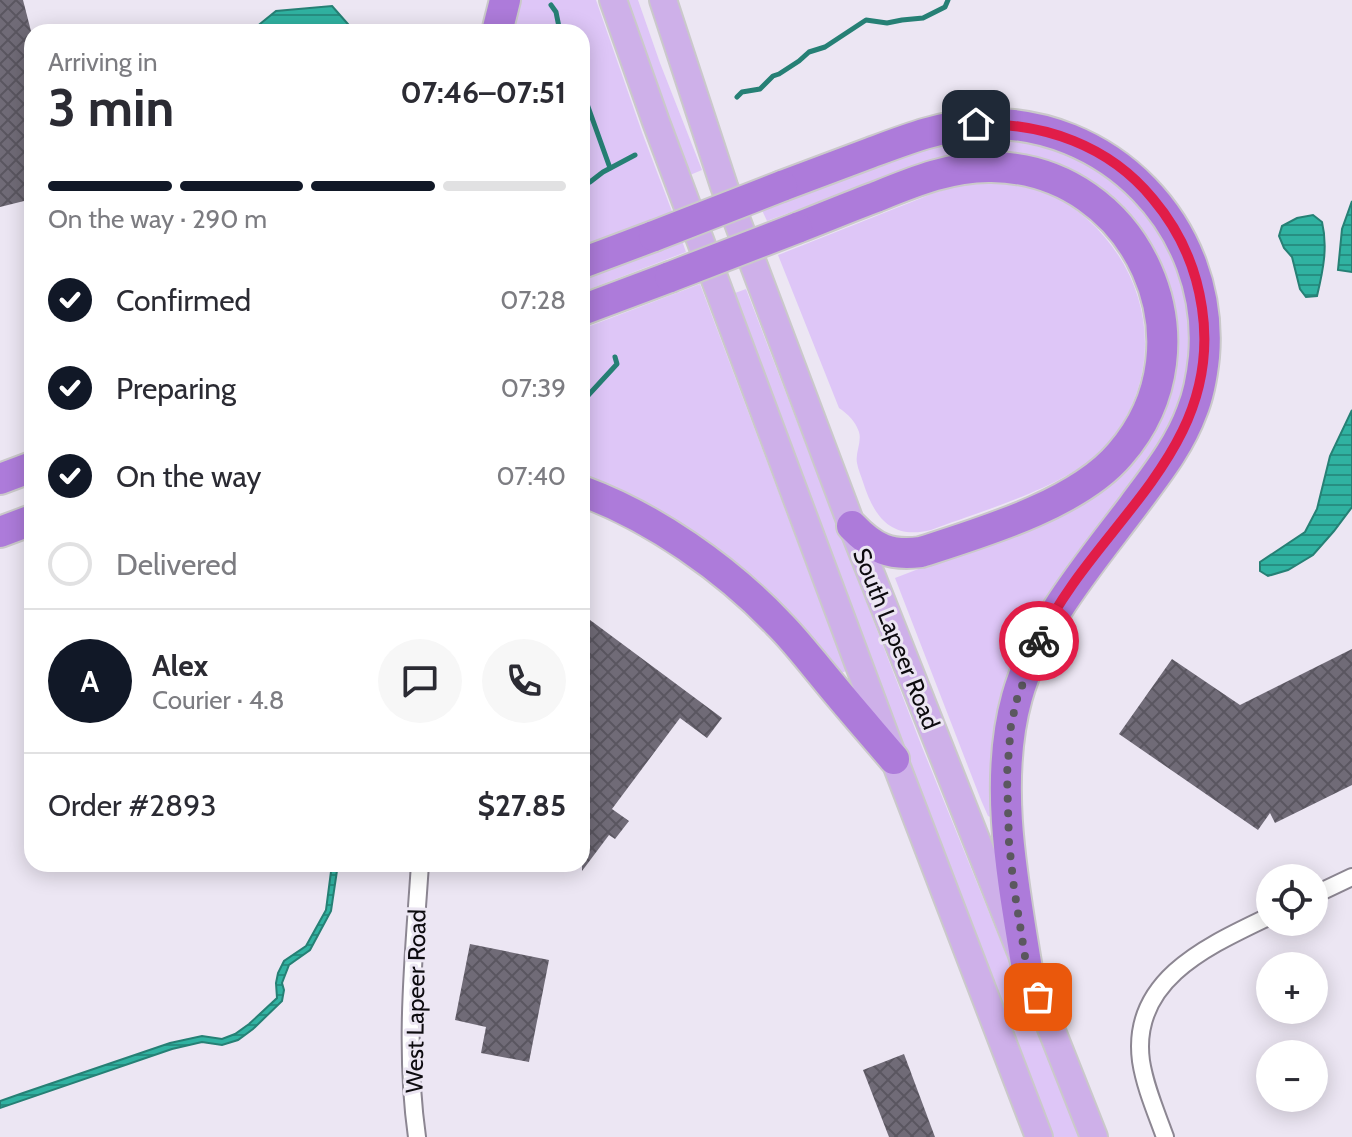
<!DOCTYPE html>
<html lang="en">
<head>
<meta charset="utf-8">
<style>
  :root { --surface:#fff; --page:#f7f7f7; --text:#2b2b33; --muted:#7c7c81; --line:#e1e1e2; --accent:#111827 }
  body { margin:0; font-family:Cabin,sans-serif; background:var(--page); color:var(--text); height:100vh; display:flex; flex-direction:column; font-size:30px; white-space:nowrap }
  * { box-sizing:border-box; margin:0 }
  p { font-size:26px; color:var(--muted) }
  .icon { flex:none; width:44px; height:44px; fill:none; stroke:currentColor; stroke-width:2; stroke-linecap:round; stroke-linejoin:round }
  .map { position:relative; flex:1; overflow:hidden }
  .sheet { position:absolute; left:24px; top:24px; width:566px; height:848px; display:flex; flex-direction:column; background:var(--surface); border-radius:24px; box-shadow:0 4px 20px #0003 }
  .sheet>* { flex:none }
  .buttons { position:absolute; left:1256px; top:864px; display:grid; gap:16px }
  .buttons a { display:grid; place-items:center; width:72px; height:72px; border-radius:50%; background:var(--surface); box-shadow:0 4px 20px #0003; font-size:40px }
  .pin { position:absolute; display:grid; place-items:center; width:68px; height:68px; color:#fff; margin:-34px; border-radius:16px; box-shadow:0 4px 12px #0006 }
  .courier { position:absolute; display:grid; place-items:center; width:80px; height:80px; margin:-40px; border:6px solid #e11d48; border-radius:50%; background:#fff; color:#222; box-shadow:0 2px 10px #0007 }
  .head em { font-style:normal; font-weight:800 }
  .head div { display:flex; flex-direction:column-reverse }
  .head { display:flex; align-items:center; justify-content:space-between; height:136px; padding:0 24px }
  h1 { font-size:52px; font-weight:800; line-height:60px }
  .bar { display:grid; grid-template-columns:repeat(4,1fr); gap:12px 8px; align-content:center; height:96px; padding:0 24px }
  .bar i { height:10px; border-radius:6px; background:var(--line) }
  .bar .current { background:var(--accent) }
  .bar p { grid-column:span 4 }
  .line { display:flex; align-items:center; gap:20px; padding:0 24px; border-top:2px solid var(--line) }
  .line div { flex:1 }
  .round { display:grid; place-items:center; flex:none; width:84px; height:84px; border-radius:42px; background:var(--page) }
  ol { padding:0 24px; list-style:none }
  li { display:flex; align-items:center; gap:24px; height:88px }
  li p { margin-inline-start:auto }
  li .icon { padding:8px; border-radius:50%; background:var(--accent); color:#fff; stroke-width:4 }
  li:last-child { color:var(--muted) }
  li i { width:44px; height:44px; border:4px solid var(--line); border-radius:50% }
  .map>svg:first-child { display:block }
  .green { fill:#dec6f7 }
  .water { fill:url(#water-rules); stroke:#268075; stroke-width:2 }
  .lines { fill:none; stroke-linecap:round; stroke-linejoin:round }
  .stream { stroke:#268075; stroke-width:5 }
  .building { fill:url(#building-cross-hatch) }
  .minor-casing { stroke:#8c8692; stroke-width:20 }
  .primary-casing { stroke:#cac9ca; stroke-width:30 }
  .motorway-casing { stroke:#cac9ca; stroke-width:34 }
  .minor { stroke:#fff; stroke-width:16 }
  .primary { stroke:#ceb0e9; stroke-width:26 }
  .motorway { stroke:#ad7bda; stroke-width:30 }
  .motorway-bridge-casing { stroke:#cac9ca; stroke-width:34; stroke-linecap:butt }
  .motorway-bridge { stroke:#ad7bda; stroke-width:30 }
  .done { stroke:#5b585f; stroke-width:8; stroke-dasharray:0 14.4 }
  .route { stroke:#e11d48; stroke-width:10 }
  .labels { text-anchor:middle; stroke-width:6; stroke-linejoin:round; paint-order:stroke }
  .street-label { font-size:24px; fill:#0d0b0f; stroke:#ece6f3 }
</style>
</head>
<body>
<div class="map">
<svg width="1352" height="1137" viewBox="0 0 1352 1137">
  <defs>
    <pattern id="water-rules" width="6" height="5" patternUnits="userSpaceOnUse" patternTransform="scale(2)"><rect width="6" height="5" fill="#30b2a1"/><path d="M0 2.5h6" fill="none" stroke="#278f82"/></pattern>
    <pattern id="building-cross-hatch" width="8" height="8" patternUnits="userSpaceOnUse" patternTransform="scale(2)"><rect width="8" height="8" fill="#706b77"/><path d="M0 0l8 8M0 8l8-8" fill="none" stroke="#5a5660"/></pattern>
  </defs>
  <rect width="100%" height="100%" fill="#ece6f3"/>
  <g class="green">
    <polygon points="515,0 596,0 643,135 673,214 582,249 582,32 507,32"/>
    <polygon points="626,0 638,0 660,63 702,170 690,175 667,118"/>
    <path d="M969,134l78,8 69,36 61,78 18,75 -18,96 -110,151 -74,240 -5,-2 -7,-16 -86,-222 164,-63c29,-15 56,-31 77,-57 18,-22 25,-46 32,-72 2,-7 5,-15 7,-23 3,-20 0,-41 -3,-61 -15,-71 -70,-127 -140,-145 -34,-9 -69,-4 -102,4l-163,60 -6,-13 155,-61z"/>
    <path d="M982,182c16,0 32,0 48,4 21,6 41,19 57,33 68,60 79,159 18,228 -35,39 -124,64 -174,83 -40,10 -57,-13 -68,-48 -2,-6 -5,-13 -6,-19 -2,-10 5,-21 2,-31 -4,-11 -10,-17 -20,-24l-61,-153 156,-62 24,-7z"/>
    <polygon points="681,238 686,252 582,292 582,275"/>
    <polygon points="700,284 846,671 834,676 582,479 582,329"/>
    <polygon points="746,289 922,747 1080,1137 1054,1137 907,754 735,293"/>
  </g>
  <g class="water">
    <polygon points="332,6 355,32 250,32 276,11"/>
    <polygon points="1352,201 1352,272 1338,270 1342,229"/>
    <path d="M1313,215l9,7c6,25 1,49 -5,74l-11,1 -6,-8 -8,-32 -8,-9 -5,-12 3,-10 15,-8z"/>
    <polygon points="1352,410 1352,507 1334,531 1313,555 1288,570 1268,576 1260,571 1260,562 1305,532 1317,509 1330,456"/>
    <polygon points="332,864 338,864 331,911 310,950 289,965 282,983 284,990 282,1001 253,1029 238,1040 222,1045 202,1042 172,1049 0,1108 0,1101 23,1093 170,1043 202,1036 222,1039 235,1034 249,1024 277,998 276,983 278,973 284,961 306,946 326,910"/>
  </g>
  <g class="lines">
    <g class="stream">
      <polyline points="551,5 556,12 560,32"/>
      <polyline points="582,90 610,168"/>
      <polyline points="737,97 742,92 760,89 773,76 779,74 799,61 809,52 825,47 866,20 887,23 902,20 923,18 945,7 948,0"/>
      <polyline points="582,184 590,182 603,172 635,155"/>
      <polyline points="582,402 617,364 615,357"/>
    </g>
  </g>
  <g class="building">
    <polygon points="0,0 23,0 32,35 32,199 0,207"/>
    <polygon points="582,614 722,718 707,738 680,718 612,809 629,821 615,839 609,835 582,871"/>
    <polygon points="1352,649 1352,785 1275,823 1270,813 1258,830 1119,734 1172,659 1240,705"/>
    <polygon points="470,944 549,960 529,1062 481,1053 486,1027 455,1020"/>
    <polygon points="904,1054 935,1137 889,1137 863,1070"/>
  </g>
  <g class="lines">
    <g class="minor-casing">
      <g id="minor">
        <polyline points="1314,895 1352,877"/>
        <path d="M417,1137c-13,-91 -3,-182 3,-273"/>
        <path d="M1165,1137c-9,-25 -20,-50 -24,-76 -11,-82 69,-116 129,-145"/>
      </g>
    </g>
    <g class="primary-casing">
      <g id="primary">
        <polyline points="613,0 656,122 894,759 1039,1137"/>
        <polyline points="663,0 724,186 852,526 1094,1137"/>
      </g>
    </g>
    <g class="motorway-casing">
      <g id="motorway">
        <polyline points="497,32 505,0"/>
        <path d="M782,186c29,-11 59,-22 88,-33 35,-13 70,-27 108,-29 130,-7 237,103 226,233 -2,19 -5,37 -12,54 -13,36 -37,65 -59,95 -45,60 -95,117 -116,191 -24,86 -4,185 10,272"/>
        <path d="M797,228c26,-10 52,-21 79,-31 37,-15 75,-31 116,-30 146,2 224,177 128,287 -42,50 -137,78 -199,98 -31,4 -47,-3 -69,-26"/>
        <polyline points="582,263 654,236"/>
        <polyline points="582,310 670,277"/>
        <polyline points="0,479 32,467"/>
        <path d="M582,491c71,26 145,78 197,133 17,17 32,37 48,56 22,27 45,53 67,79"/>
        <polyline points="0,532 32,520"/>
      </g>
    </g>
    <use href="#minor" class="minor"/>
    <use href="#primary" class="primary"/>
    <use href="#motorway" class="motorway"/>
    <g class="motorway-bridge-casing">
      <g id="motorway-bridge">
        <polyline points="654,236 782,186"/>
        <polyline points="670,277 797,228"/>
      </g>
    </g>
    <use href="#motorway-bridge" class="motorway-bridge"/>
  </g>
  <g class="lines">
    <polyline class="done" points="1038,997 1027,969 1014,888 1009,843 1007,774 1011,725 1017,699 1039,641"/>
    <path class="route" d="M976,124c68,-1 133,21 177,75 27,32 43,68 49,109 22,145 -109,217 -163,333"/>
  </g>
  <g class="labels">
    <g class="street-label">
      <text transform="translate(896 639) rotate(68)" y="8">South Lapeer Road</text>
      <text transform="translate(416 1001) rotate(-89)" y="8">West Lapeer Road</text>
    </g>
  </g>
</svg>
<div class="buttons">
<a><svg class="icon" aria-label="locate" viewBox="0 0 24 24"><circle cx="12" cy="12" r="6"/><path d="M12 2v4M12 18v4M2 12h4M18 12h4"/></svg></a>
<a>+</a>
<a>−</a>
</div>
<div class="pin" style="left:1038px;top:997px;background:#ea580c"><svg class="icon" aria-label="bag" viewBox="0 0 24 24"><path d="M5 8h14l-1 12H6zM9 8a3 3 0 0 1 6 0"/></svg></div>
<div class="pin" style="left:976px;top:124px;background:#1f2937"><svg class="icon" aria-label="home" viewBox="0 0 24 24"><path d="M3 11l9-7 9 7M6 9v11h12V9"/></svg></div>
<div class="courier" style="left:1039px;top:641px"><svg class="icon" aria-label="bike" viewBox="0 0 24 24"><circle cx="6" cy="16" r="4"/><circle cx="18" cy="16" r="4"/><path d="M6 16l4-8h5l3 8M10 8l3 8H6M13 5h3"/></svg></div>
<section class="sheet">
<div class="head"><div><h1>3 min</h1><p>Arriving in</p></div><em>07:46–07:51</em></div>
<div class="bar"><i class="current"></i><i class="current"></i><i class="current"></i><i></i><p>On the way · 290 m</p></div>
<ol>
<li><svg class="icon" aria-label="check" viewBox="0 0 24 24"><path d="M5 12l5 5 9-10"/></svg>Confirmed<p>07:28</p></li>
<li><svg class="icon" aria-label="check" viewBox="0 0 24 24"><path d="M5 12l5 5 9-10"/></svg>Preparing<p>07:39</p></li>
<li><svg class="icon" aria-label="check" viewBox="0 0 24 24"><path d="M5 12l5 5 9-10"/></svg>On the way<p>07:40</p></li>
<li><i></i>Delivered</li>
</ol>
<div class="line" style="height:144px"><b class="round" style="background:var(--accent);color:#fff">A</b><div><b>Alex</b><p>Courier · 4.8</p></div><a class="round"><svg class="icon" aria-label="chat" viewBox="0 0 24 24"><path d="M4 5h16v11H9l-5 4z"/></svg></a><a class="round"><svg class="icon" aria-label="phone" viewBox="0 0 24 24"><path d="M5 4h4l2 5-3 2q2 4 5 5l2-3 5 2v4C11 20 4 13 5 4z"/></svg></a></div>
<div class="line" style="height:104px"><div>Order #2893</div><b>$27.85</b></div>
</section>
</div>
</body>
</html>
